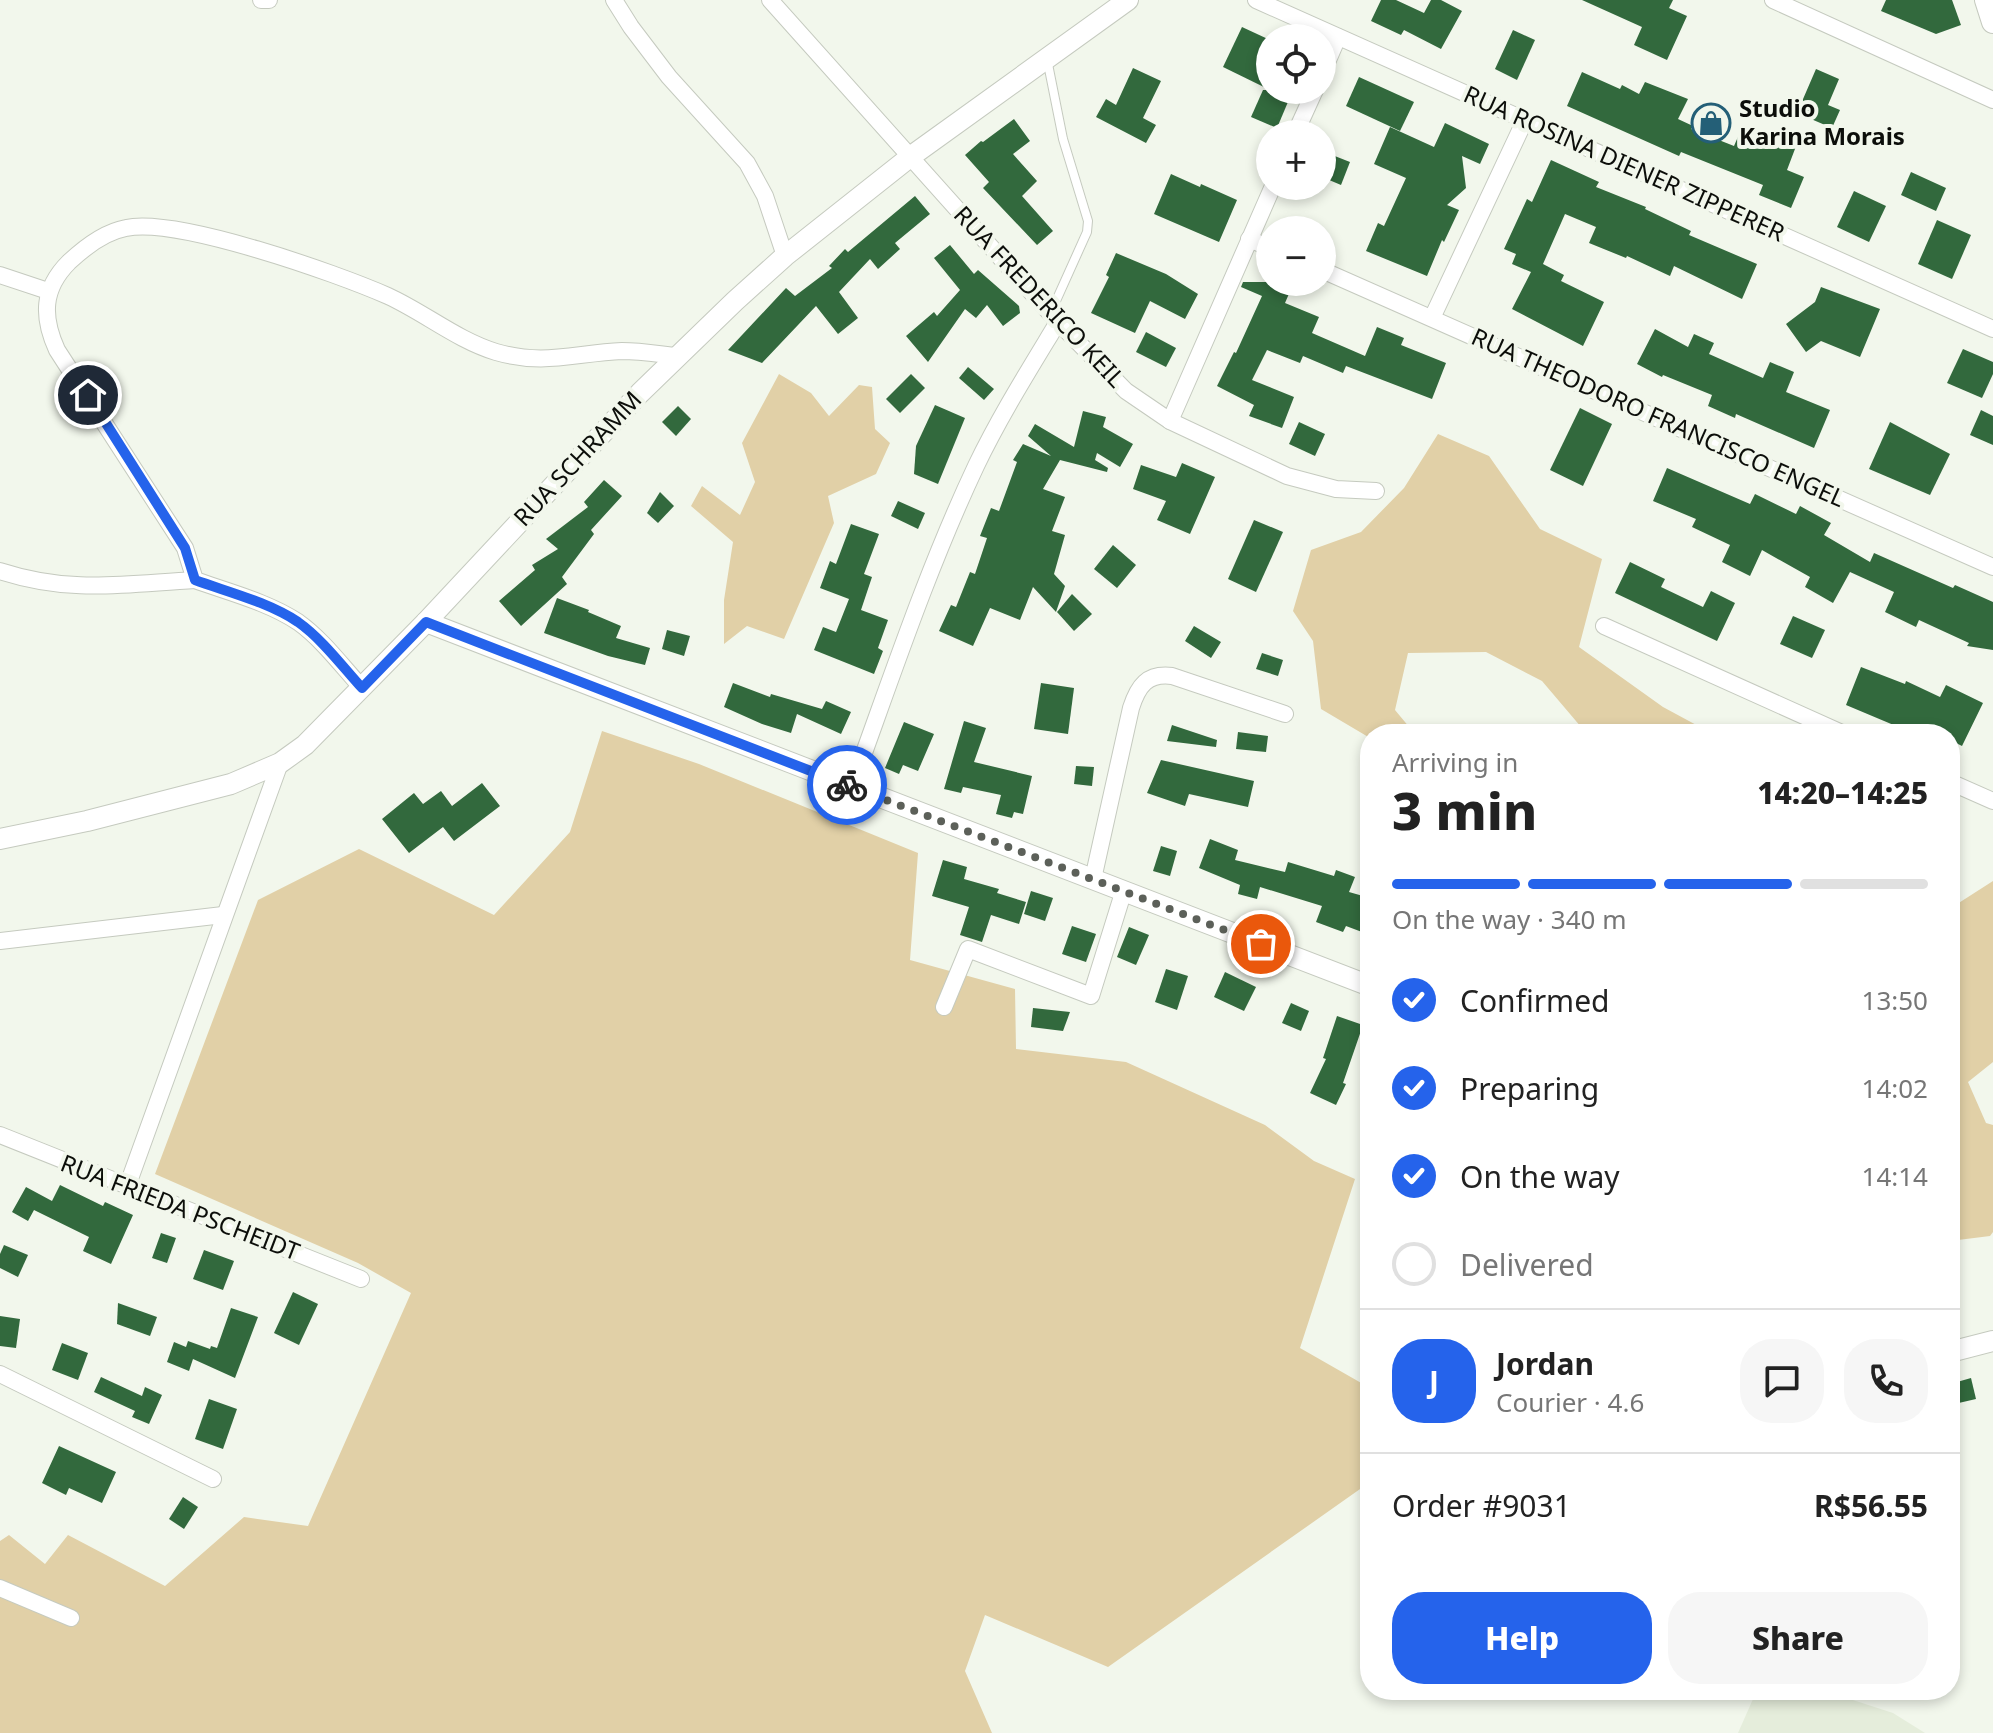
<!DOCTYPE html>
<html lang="en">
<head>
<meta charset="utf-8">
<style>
  :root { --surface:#fff; --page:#f6f6f6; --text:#222; --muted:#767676; --line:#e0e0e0; --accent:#2563eb }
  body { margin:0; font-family:"Noto Sans",sans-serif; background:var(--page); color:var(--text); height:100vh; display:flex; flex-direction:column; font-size:30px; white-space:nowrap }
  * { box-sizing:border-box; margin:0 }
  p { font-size:26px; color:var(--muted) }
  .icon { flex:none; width:44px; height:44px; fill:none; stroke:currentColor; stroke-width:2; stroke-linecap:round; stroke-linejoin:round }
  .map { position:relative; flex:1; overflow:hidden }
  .drawer { position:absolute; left:1360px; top:724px; width:600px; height:976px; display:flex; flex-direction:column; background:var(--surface); border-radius:32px; box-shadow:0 4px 12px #0003 }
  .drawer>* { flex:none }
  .controls { position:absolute; left:1256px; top:24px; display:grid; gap:16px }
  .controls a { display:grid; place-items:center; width:80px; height:80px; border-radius:50%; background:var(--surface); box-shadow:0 4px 12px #0003; font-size:40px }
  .pin { position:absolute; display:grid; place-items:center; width:68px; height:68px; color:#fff; margin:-34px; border:4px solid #fff; border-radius:50%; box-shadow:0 2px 8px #0007 }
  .courier { position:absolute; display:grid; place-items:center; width:80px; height:80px; margin:-40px; border:6px solid #2563eb; border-radius:50%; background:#fff; color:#222; box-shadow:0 2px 10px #0007 }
  .head em { font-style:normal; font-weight:800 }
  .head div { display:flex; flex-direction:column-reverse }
  .head { display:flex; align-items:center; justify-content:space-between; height:136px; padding:0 32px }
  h1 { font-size:52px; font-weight:800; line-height:60px }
  .bar { display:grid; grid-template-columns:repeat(4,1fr); gap:12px 8px; align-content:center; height:96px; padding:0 32px }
  .bar i { height:10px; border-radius:6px; background:var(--line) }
  .bar .active { background:var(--accent) }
  .bar p { grid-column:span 4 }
  .line { display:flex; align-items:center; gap:20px; padding:0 32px; border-top:2px solid var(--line) }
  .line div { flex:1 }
  .round { display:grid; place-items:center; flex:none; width:84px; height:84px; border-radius:32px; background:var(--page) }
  ol { padding:0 32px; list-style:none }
  li { display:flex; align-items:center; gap:24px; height:88px }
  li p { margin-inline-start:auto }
  li .icon { padding:8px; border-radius:50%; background:var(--accent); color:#fff; stroke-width:4 }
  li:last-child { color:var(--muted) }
  li i { width:44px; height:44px; border:4px solid var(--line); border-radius:50% }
  .action { display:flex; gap:16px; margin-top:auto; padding:16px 32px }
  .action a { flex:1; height:92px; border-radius:32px; background:var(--accent); color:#fff; font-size:32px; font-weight:800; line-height:92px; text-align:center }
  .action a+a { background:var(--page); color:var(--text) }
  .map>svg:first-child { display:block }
  .built { fill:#e5eddb }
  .green { fill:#e1d0a7 }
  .building { fill:#32693d }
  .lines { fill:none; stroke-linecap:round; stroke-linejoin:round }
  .service-casing { stroke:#c5cabf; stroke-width:10 }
  .minor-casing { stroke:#c5cabf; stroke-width:18 }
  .tertiary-casing { stroke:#c5cabf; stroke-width:22 }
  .secondary-casing { stroke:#c5cabf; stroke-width:24 }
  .service { stroke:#fff; stroke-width:8 }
  .minor { stroke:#fff; stroke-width:16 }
  .tertiary { stroke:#fff; stroke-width:20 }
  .secondary { stroke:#fff; stroke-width:22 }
  .done { stroke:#5c6059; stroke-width:8; stroke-dasharray:0 14.4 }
  .route { stroke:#2563eb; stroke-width:10 }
  .labels { text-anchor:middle; stroke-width:8; stroke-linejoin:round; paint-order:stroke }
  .poi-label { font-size:24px; font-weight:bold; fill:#0c0e0a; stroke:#f2f7ec; text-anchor:start }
  .street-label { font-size:24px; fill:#0c0e0a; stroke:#f2f7ec }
</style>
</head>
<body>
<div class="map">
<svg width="1993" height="1733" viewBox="0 0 1993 1733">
  <rect width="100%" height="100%" fill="#f2f7ec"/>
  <polygon class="built" points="1757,1690 1822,1690 1893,1713 1925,1733 1738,1733"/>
  <g class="green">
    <polygon points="779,374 811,393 829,416 859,385 872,387 875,429 890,443 876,474 828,496 834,523 784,639 747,626 724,644 724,600 733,542 691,506 702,486 740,515 755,482 742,443"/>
    <polygon points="1438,434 1489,456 1540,529 1602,559 1579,647 1663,707 1713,734 1587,734 1542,681 1486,652 1408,653 1395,710 1415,734 1370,734 1370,738 1321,709 1313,641 1293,611 1311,550 1361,532 1404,488"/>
    <polygon points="602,731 699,764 918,853 910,960 1015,989 1016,1049 1126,1062 1265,1125 1314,1161 1355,1179 1300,1348 1370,1388 1370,1482 1108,1667 985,1615 965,1671 992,1733 0,1733 0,1541 9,1535 45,1564 68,1535 165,1586 244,1517 308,1526 411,1293 358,1263 155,1174 258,900 359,849 494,915 570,832"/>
    <polygon points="1993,881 1993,1062 1968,1082 1986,1123 1993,1125 1993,1232 1990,1236 1950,1241 1950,902 1954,906"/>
  </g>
  <g class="building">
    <polygon points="1381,0 1396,0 1424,13 1431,0 1441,0 1462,11 1441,49 1404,30 1401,35 1371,21"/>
    <polygon points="1582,0 1673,0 1669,8 1687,16 1667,60 1634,45 1642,27"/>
    <polygon points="1886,0 1952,0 1961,25 1936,34 1881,11"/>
    <polygon points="1242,27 1270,40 1270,90 1223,67"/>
    <polygon points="1513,30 1535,40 1517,80 1495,69"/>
    <polygon points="1133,68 1161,81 1143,118 1156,125 1146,143 1096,117 1106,99 1116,105"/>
    <polygon points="1816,69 1839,79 1828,105 1840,110 1832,128 1797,113"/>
    <polygon points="1582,72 1620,89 1622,85 1639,94 1645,82 1688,99 1678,119 1693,126 1691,129 1734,146 1740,132 1778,148 1784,135 1798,141 1787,170 1804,177 1791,208 1759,195 1763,185 1681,152 1679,156 1567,106"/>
    <polygon points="1359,77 1414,102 1400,131 1346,106"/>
    <polygon points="1263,90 1293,90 1277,128 1251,117"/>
    <polygon points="1014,119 1030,141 1013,154 1037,181 1022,196 1053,231 1037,245 983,188 989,182 965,155 981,141 983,142"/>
    <polygon points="1445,123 1489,144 1480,164 1462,156 1466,188 1447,205 1459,210 1444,242 1442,240 1427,276 1366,251 1378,223 1384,226 1406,178 1374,164 1390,127 1434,147"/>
    <polygon points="1322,151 1350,162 1341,185 1322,177"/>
    <polygon points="1551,160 1599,182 1596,187 1646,207 1645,209 1691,231 1689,235 1757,264 1742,299 1674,266 1670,276 1627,256 1626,258 1589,243 1596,227 1565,214 1543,264 1564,275 1561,281 1604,302 1583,346 1512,309 1531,272 1512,264 1516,254 1504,249 1527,199 1532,202"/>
    <polygon points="1911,172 1946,188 1936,211 1901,195"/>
    <polygon points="1171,174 1200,187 1201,184 1237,200 1219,242 1154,214"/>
    <polygon points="1854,191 1886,206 1869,242 1837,227"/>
    <polygon points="915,196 930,214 895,243 900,249 878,269 870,259 839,292 858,318 838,334 816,306 762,363 728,350 786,288 795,296 832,268 829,266 845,249 848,252"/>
    <polygon points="1937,220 1971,235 1952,279 1918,264"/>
    <polygon points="950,245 974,274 978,270 1019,306 1020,313 1003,326 987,305 976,318 965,309 928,362 906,336 934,312 937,316 960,290 934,258"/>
    <polygon points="1116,253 1166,274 1198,294 1185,319 1150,301 1135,333 1091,313 1109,277 1106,275"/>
    <polygon points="1243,282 1294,282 1285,303 1319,317 1312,333 1365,356 1377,327 1404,338 1401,345 1446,363 1432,399 1346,366 1343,373 1303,356 1300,363 1267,350 1252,380 1294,397 1282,428 1249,416 1254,405 1217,386 1234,352 1236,353 1262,296 1241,287"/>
    <polygon points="1821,287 1880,309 1860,357 1821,341 1806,352 1786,324 1815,302"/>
    <polygon points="1655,329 1688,347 1694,334 1714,343 1709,354 1763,378 1770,362 1794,372 1786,392 1830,410 1814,448 1736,414 1735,418 1708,406 1712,395 1663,375 1662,377 1637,364"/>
    <polygon points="1146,332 1176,348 1166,367 1136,352"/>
    <polygon points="1963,349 1993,362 1993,374 1982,398 1947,383"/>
    <polygon points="968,367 994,389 984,400 959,378"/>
    <polygon points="911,374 925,388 900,413 886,399"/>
    <polygon points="935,405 965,418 938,484 914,474 916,446"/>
    <polygon points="678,406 691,419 676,436 662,422"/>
    <polygon points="1580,408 1612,424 1583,486 1550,470"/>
    <polygon points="1981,410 1993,416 1993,445 1970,435"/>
    <polygon points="1083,411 1106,417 1103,427 1133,444 1120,467 1097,453 1095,460 1108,468 1107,472 1060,460 1043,489 1065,497 1052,531 1065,535 1054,574 1065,586 1056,612 1033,587 1020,620 990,608 973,646 939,631 951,605 956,607 970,572 975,574 987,538 980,536 991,508 999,511 1017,462 1013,460 1023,444 1051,456 1028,436 1035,424 1074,447"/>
    <polygon points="1299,422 1325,434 1315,456 1289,444"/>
    <polygon points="1890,422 1950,454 1930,495 1869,469"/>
    <polygon points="1182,463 1215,477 1190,534 1157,520 1166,501 1133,489 1141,465 1176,477"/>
    <polygon points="1667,468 1750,504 1755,494 1796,514 1800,506 1831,523 1824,535 1870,562 1874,553 1953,588 1955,585 1993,602 1993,650 1967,646 1969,643 1919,620 1916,627 1885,612 1894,592 1850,572 1833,603 1805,587 1810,577 1762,550 1750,576 1722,562 1730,545 1692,527 1696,519 1653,501"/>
    <polygon points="604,480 622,496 591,530 594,534 562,577 567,584 521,626 499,601 535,570 532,565 558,549 546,539 588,507 584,502"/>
    <polygon points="660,492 674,506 658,523 647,513"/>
    <polygon points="898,501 925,513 918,529 891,516"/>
    <polygon points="1254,520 1283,532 1256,592 1228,579"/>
    <polygon points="851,524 879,534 864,574 872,577 861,610 888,620 878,648 883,651 874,674 814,650 823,627 836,632 849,599 820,588 830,561 836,564"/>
    <polygon points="1113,545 1136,565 1117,588 1094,569"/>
    <polygon points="1630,562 1665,579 1661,587 1703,607 1711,591 1735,603 1717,641 1615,593"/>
    <polygon points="1072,594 1092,614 1074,631 1057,612"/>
    <polygon points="557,598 589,610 588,612 621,626 616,638 650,648 645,665 608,656 544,633"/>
    <polygon points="1793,616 1825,630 1812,658 1780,644"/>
    <polygon points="1194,626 1221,642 1211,658 1185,641"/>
    <polygon points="667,630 690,636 684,656 662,649"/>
    <polygon points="1262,653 1283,660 1278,676 1256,669"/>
    <polygon points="1861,667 1905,684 1906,681 1940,697 1946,685 1983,703 1962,746 1950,740 1950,734 1937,734 1924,728 1920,734 1915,734 1846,705"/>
    <polygon points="733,683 770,697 771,694 822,709 826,701 851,712 841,734 797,714 791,733 762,724 724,707"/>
    <polygon points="1041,683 1074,688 1068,734 1034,729"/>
    <polygon points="964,721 986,728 974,762 1032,776 1023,814 1014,812 1012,818 996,814 1001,795 963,787 961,793 944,789"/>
    <polygon points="904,722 934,734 918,771 903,765 899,774 885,768"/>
    <polygon points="1172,725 1217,740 1216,747 1167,741"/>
    <polygon points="1238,732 1268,736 1266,752 1236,749"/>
    <polygon points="1161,760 1254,781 1248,807 1189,794 1185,806 1147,793"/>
    <polygon points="1076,766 1094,767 1092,786 1074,784"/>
    <polygon points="482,783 500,806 454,841 443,827 409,853 382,819 414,793 423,804 441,791 452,806"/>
    <polygon points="1210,839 1238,850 1235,860 1285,872 1288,862 1334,876 1336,870 1355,877 1349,892 1370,898 1370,935 1346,926 1343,932 1316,922 1322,906 1260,887 1257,899 1238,894 1240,885 1199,868"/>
    <polygon points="1161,846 1177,851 1170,876 1153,871"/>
    <polygon points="943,860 967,867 964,879 999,889 997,893 1026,902 1019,924 991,915 982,942 960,935 969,907 932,896"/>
    <polygon points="1031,891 1053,898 1045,921 1024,914"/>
    <polygon points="1072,926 1096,934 1086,962 1062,954"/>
    <polygon points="1129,927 1149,935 1136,965 1117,957"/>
    <polygon points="1166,969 1188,976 1177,1010 1155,1002"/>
    <polygon points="1225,972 1256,987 1244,1011 1214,997"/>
    <polygon points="1291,1003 1309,1011 1301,1031 1282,1023"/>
    <polygon points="1033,1008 1070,1012 1063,1031 1031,1027"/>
    <polygon points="1337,1016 1363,1025 1343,1083 1346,1084 1336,1105 1310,1093 1326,1059 1323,1058"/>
    <polygon points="60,1185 103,1206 105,1202 133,1215 111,1264 83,1251 89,1237 34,1210 28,1221 12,1212 26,1187 52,1201"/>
    <polygon points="161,1233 176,1238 167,1263 152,1258"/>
    <polygon points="4,1245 28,1255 18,1277 0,1268 0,1254"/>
    <polygon points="204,1250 234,1261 223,1290 193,1279"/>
    <polygon points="293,1292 318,1304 299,1345 274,1333"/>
    <polygon points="118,1303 157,1317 150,1336 117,1324"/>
    <polygon points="231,1308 258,1317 235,1378 193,1359 189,1371 167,1362 174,1342 186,1347 188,1341 210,1349 211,1346 217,1348"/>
    <polygon points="0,1316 20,1319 16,1348 0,1346"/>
    <polygon points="62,1343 88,1353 78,1380 52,1370"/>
    <polygon points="101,1377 142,1396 145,1387 162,1395 149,1424 132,1417 135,1411 94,1392"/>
    <polygon points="1971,1378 1976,1399 1950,1405 1950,1384"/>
    <polygon points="209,1399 237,1409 223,1449 195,1439"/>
    <polygon points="59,1446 116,1472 102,1503 69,1488 66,1495 42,1483"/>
    <polygon points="183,1497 198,1507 184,1529 169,1519"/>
  </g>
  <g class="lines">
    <g class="service-casing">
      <polyline id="service" points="1047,59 1063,139 1088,221 1087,232 1051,312"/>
    </g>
    <g class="minor-casing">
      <g id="minor">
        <polyline points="261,0 269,0"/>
        <polyline points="614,0 631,27 669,77 747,163 765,196 785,256"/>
        <polyline points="770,0 1058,322 1126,391 1170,421 1287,476 1336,489 1376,491"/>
        <polyline points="1256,0 1993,329"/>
        <polyline points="1773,0 1993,100"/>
        <polyline points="1322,74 1338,37"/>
        <polyline points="1295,134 1315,90"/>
        <polyline points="1249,239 1270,248"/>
        <polyline points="1322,270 1993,567"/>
        <polyline points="0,275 48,291"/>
        <polyline points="1432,318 1525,120"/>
        <polyline points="1170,421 1273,186"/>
        <path d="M0,571c71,23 123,13 195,9"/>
        <polyline points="1604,626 1844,734"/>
        <path d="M362,688c-20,-22 -40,-49 -64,-66 -30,-20 -70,-30 -103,-42l-10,-32 -128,-198c-15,-33 -15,-61 12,-88 16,-15 35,-30 57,-34 51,-11 210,45 262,68 37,17 69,44 108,56 48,14 79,1 126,-1 18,0 36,3 54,5"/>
        <polyline points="1950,782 1993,801"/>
        <path d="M852,786c39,-107 75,-216 124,-320 24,-50 53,-96 82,-144"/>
        <path d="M1093,879l38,-171c7,-22 16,-35 41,-32l113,38"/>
        <polyline points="0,941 223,915"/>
        <polyline points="944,1007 968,949 1091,996 1124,890"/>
        <polyline points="0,1135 361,1279"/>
        <polyline points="127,1187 280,763"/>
        <polyline points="0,1374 213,1479"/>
        <polyline points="0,1588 71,1618"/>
      </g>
    </g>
    <g class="tertiary-casing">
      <g id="tertiary">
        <polyline points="426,622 1370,986"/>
        <polyline points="0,839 87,821 231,784 280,763 305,745 426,622 640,393 735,301 785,256 910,157 1128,0"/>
        <polyline points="1950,1352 1993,1341"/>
      </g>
    </g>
    <g class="secondary-casing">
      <polyline id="secondary" points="1986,0 1993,22"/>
    </g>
    <use href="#service" class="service"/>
    <use href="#minor" class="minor"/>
    <use href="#tertiary" class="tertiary"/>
    <use href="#secondary" class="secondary"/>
  </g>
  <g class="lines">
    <polyline class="done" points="847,785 1261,944"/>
    <path class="route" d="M88,395l97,153 10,32c33,12 73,22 103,42 24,17 44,44 64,66l64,-66 421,163"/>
  </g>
  <defs>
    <g id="shop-ring" transform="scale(2)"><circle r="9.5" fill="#f2f7ec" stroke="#245f77" stroke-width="1.5"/><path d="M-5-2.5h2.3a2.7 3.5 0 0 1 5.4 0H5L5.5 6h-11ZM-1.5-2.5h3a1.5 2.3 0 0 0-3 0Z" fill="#245f77"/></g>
  </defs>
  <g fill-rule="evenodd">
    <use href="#shop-ring" x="1711" y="123"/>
  </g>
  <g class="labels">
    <g class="poi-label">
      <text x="1739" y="117">Studio<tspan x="1739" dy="28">Karina Morais</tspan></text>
    </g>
    <g class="street-label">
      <text transform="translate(1624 164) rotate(24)" y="8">RUA ROSINA DIENER ZIPPERER</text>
      <text transform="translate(1039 297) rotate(47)" y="8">RUA FREDERICO KEIL</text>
      <text transform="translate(1658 418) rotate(24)" y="8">RUA THEODORO FRANCISCO ENGEL</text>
      <text transform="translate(578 459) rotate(-47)" y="8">RUA SCHRAMM</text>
      <text transform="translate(180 1208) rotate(21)" y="8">RUA FRIEDA PSCHEIDT</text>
    </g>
  </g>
</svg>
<div class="controls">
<a><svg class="icon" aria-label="locate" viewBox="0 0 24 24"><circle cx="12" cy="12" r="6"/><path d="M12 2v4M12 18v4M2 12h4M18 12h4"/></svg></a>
<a>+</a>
<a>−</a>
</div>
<div class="pin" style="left:1261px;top:944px;background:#ea580c"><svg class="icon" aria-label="bag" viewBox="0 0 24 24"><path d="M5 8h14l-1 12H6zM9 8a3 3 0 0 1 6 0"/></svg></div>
<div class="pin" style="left:88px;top:395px;background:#1f2937"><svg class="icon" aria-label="home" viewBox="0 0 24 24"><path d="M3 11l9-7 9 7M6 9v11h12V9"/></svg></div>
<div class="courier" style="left:847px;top:785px"><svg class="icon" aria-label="bike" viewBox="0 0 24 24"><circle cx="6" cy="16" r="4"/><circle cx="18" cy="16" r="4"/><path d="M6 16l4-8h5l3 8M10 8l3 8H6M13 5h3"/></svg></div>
<section class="drawer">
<div class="head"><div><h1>3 min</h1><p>Arriving in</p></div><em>14:20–14:25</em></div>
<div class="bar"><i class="active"></i><i class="active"></i><i class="active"></i><i></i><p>On the way · 340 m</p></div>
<ol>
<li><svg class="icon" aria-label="check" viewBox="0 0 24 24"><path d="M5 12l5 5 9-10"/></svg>Confirmed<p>13:50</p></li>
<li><svg class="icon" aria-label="check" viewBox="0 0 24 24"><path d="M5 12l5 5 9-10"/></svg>Preparing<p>14:02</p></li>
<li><svg class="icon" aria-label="check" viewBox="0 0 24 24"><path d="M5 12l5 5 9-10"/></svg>On the way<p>14:14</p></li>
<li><i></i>Delivered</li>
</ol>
<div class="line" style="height:144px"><b class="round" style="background:var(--accent);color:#fff">J</b><div><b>Jordan</b><p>Courier · 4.6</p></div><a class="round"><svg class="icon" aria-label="chat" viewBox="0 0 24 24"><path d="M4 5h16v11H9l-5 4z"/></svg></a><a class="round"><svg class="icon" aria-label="phone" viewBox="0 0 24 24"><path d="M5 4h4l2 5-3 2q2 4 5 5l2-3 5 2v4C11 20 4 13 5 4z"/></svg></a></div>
<div class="line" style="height:104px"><div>Order #9031</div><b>R$56.55</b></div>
<div class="action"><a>Help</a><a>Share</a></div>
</section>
</div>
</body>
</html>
